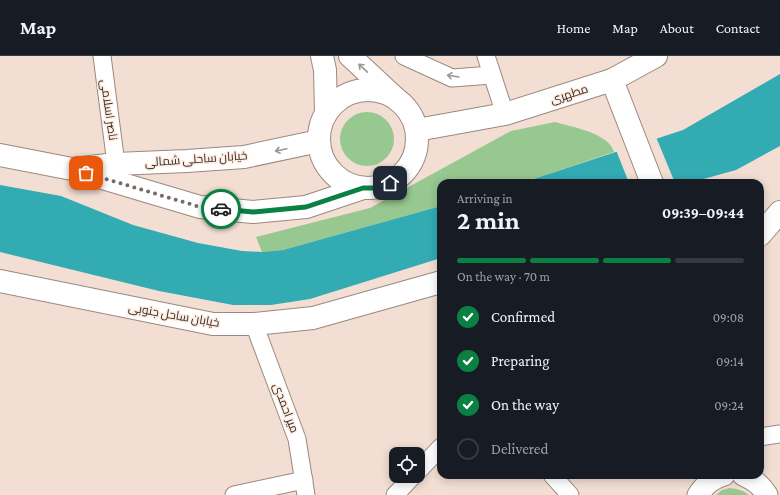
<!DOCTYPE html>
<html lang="en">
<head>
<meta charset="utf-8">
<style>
  :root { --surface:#171b24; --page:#20242c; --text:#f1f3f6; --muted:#9ea1a6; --line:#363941; --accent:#0b8043 }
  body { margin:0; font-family:"Crimson Pro",Cairo,serif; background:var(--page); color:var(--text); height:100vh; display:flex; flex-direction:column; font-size:15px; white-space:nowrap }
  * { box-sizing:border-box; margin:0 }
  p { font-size:13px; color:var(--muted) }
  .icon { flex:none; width:22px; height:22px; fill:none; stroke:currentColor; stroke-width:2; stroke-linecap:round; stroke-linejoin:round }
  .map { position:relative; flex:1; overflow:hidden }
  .details { position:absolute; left:437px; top:123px; width:327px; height:300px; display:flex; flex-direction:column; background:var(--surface); border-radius:12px; box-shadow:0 2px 10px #0003 }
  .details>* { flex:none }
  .tools { position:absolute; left:389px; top:391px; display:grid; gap:8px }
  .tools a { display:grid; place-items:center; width:36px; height:36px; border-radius:8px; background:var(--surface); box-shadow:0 2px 10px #0003; font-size:20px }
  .pin { position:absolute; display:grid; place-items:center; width:34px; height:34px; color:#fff; margin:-17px; border-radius:8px; box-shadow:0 2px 6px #0006 }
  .courier { position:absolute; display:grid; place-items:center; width:40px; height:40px; margin:-20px; border:3px solid #0b8043; border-radius:50%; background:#fff; color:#222; box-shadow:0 1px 5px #0007 }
  .overview em { font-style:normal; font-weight:700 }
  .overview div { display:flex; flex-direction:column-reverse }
  .overview { display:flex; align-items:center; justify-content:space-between; height:68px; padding:0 20px }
  h1 { font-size:26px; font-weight:700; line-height:30px }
  .bar { display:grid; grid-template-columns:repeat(4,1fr); gap:6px 4px; align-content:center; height:48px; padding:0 20px }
  .bar i { height:5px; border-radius:3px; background:var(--line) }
  .bar .active { background:var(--accent) }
  .bar p { grid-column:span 4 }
  ol { padding:0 20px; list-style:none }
  li { display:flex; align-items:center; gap:12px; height:44px }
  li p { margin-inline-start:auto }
  li .icon { padding:4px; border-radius:50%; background:var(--accent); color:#fff; stroke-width:4 }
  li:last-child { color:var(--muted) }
  li i { width:22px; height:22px; border:2px solid var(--line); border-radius:50% }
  header { display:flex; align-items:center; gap:24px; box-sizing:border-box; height:56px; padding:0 20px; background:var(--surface); border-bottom:1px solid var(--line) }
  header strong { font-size:19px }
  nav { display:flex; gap:22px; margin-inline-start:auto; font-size:14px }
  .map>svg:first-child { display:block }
  .green { fill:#96c88f }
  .water { fill:#32abb3 }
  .pier { fill:#f2ded3 }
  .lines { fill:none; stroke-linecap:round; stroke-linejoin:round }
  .minor-casing { stroke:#9b897f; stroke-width:19 }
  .tertiary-casing { stroke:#9b897f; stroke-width:23 }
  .secondary-casing { stroke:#9b897f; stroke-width:24 }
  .minor { stroke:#fff; stroke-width:17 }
  .tertiary { stroke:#fff; stroke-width:21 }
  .secondary { stroke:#fff; stroke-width:22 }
  .oneway { stroke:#9a9694 }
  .done { stroke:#766a64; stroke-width:4; stroke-dasharray:0 7.2 }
  .route { stroke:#0b8043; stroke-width:5 }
  .labels { text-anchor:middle; stroke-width:3; stroke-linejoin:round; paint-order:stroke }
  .street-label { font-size:12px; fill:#342c28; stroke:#ffece0 }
</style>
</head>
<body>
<header>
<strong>Map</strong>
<nav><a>Home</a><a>Map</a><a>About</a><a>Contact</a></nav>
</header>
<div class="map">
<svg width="780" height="439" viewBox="0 0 780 439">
  <rect width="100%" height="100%" fill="#f2ded3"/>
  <g class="green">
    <circle cx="367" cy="83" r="27"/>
    <path d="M555,66c17,5 54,11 59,30l-93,31h-80v23l-158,44 -21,2 -6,-15 114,-29 141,-77z"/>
    <path d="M730,432c7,1 13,2 19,7h-33l6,-5z"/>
  </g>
  <g class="water">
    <polygon points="780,18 780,90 736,114 689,127 521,127 683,74"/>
    <polygon points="0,129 61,140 133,169 198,187 242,195 262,196 283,194 441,150 441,202 310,243 271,249 233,249 159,235 0,196"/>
  </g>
  <polygon class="pier" points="656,81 675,127 629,127 616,94"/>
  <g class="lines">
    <g class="minor-casing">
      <g id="minor">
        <polyline points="102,0 116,108"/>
        <polyline points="404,0 452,22 492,19"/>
        <polyline points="486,0 505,58"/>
        <polyline points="254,268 297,383 306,439"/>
        <polyline points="760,381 780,378"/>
        <polyline points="418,415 441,391"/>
        <polyline points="552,419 570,439"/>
        <polyline points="234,439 304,424"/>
        <polyline points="395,439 413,420"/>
      </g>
    </g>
    <g class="tertiary-casing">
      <g id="tertiary">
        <path d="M743,419c11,5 18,10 24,20"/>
        <path d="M698,439c7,-10 14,-17 26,-20"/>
      </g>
    </g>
    <g class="secondary-casing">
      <g id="secondary">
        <polyline points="322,0 325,14 326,57"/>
        <polyline points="350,0 393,40"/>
        <polyline points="612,24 652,127"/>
        <circle cx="368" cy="83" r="49"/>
        <polyline points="417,74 505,58 612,24 656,0"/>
        <polyline points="0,99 72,113 200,151 253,156 306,151 363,132"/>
        <polyline points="82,112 116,108 187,105 244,101 319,85"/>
        <polyline points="760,179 780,156"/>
        <polyline points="0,225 213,268 254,268 313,262 441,226"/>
      </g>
    </g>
    <use href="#minor" class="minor"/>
    <use href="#tertiary" class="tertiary"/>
    <use href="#secondary" class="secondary"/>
  </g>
  <defs><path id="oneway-shaft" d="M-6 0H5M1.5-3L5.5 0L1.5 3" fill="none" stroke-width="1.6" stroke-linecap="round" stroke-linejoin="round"/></defs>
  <g class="oneway">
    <use href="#oneway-shaft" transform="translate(363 12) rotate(-137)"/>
    <use href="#oneway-shaft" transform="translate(453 20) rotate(-171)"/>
    <use href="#oneway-shaft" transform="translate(281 94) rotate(168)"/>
  </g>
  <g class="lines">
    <polyline class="done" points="86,117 200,151 221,153"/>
    <polyline class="route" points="221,153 253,156 306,151 363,132 377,132 390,127"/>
  </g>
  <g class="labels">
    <g class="street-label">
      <text transform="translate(569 38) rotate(-18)" y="4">مطهری</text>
      <text transform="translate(109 54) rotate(82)" y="4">ناصر اسلامی</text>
      <text transform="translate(196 103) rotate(-4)" y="4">خیابان ساحلی شمالی</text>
      <text transform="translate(174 259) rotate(10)" y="4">خیابان ساحل جنوبی</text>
      <text transform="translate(286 352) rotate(69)" y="4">میر احمدی</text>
    </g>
  </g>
</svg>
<div class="tools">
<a><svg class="icon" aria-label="locate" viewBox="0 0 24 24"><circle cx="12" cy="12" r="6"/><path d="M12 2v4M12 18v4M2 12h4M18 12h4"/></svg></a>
</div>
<div class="pin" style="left:86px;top:117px;background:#ea580c"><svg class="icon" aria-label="bag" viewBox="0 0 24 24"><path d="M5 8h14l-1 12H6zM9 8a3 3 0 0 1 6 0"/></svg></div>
<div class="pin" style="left:390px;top:127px;background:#1f2937"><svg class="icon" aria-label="home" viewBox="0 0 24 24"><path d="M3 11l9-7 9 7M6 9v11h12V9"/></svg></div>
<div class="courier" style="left:221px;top:153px"><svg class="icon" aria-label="car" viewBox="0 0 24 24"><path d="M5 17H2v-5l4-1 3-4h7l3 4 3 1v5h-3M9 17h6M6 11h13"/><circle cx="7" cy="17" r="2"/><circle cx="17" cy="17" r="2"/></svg></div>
<section class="details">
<div class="overview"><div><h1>2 min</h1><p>Arriving in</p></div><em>09:39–09:44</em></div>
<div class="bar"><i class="active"></i><i class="active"></i><i class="active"></i><i></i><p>On the way · 70 m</p></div>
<ol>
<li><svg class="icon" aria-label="check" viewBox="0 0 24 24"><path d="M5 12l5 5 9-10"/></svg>Confirmed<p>09:08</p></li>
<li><svg class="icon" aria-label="check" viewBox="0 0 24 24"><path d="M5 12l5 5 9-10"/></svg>Preparing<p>09:14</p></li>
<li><svg class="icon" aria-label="check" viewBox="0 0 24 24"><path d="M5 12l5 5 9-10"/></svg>On the way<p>09:24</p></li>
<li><i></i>Delivered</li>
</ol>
</section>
</div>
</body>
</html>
